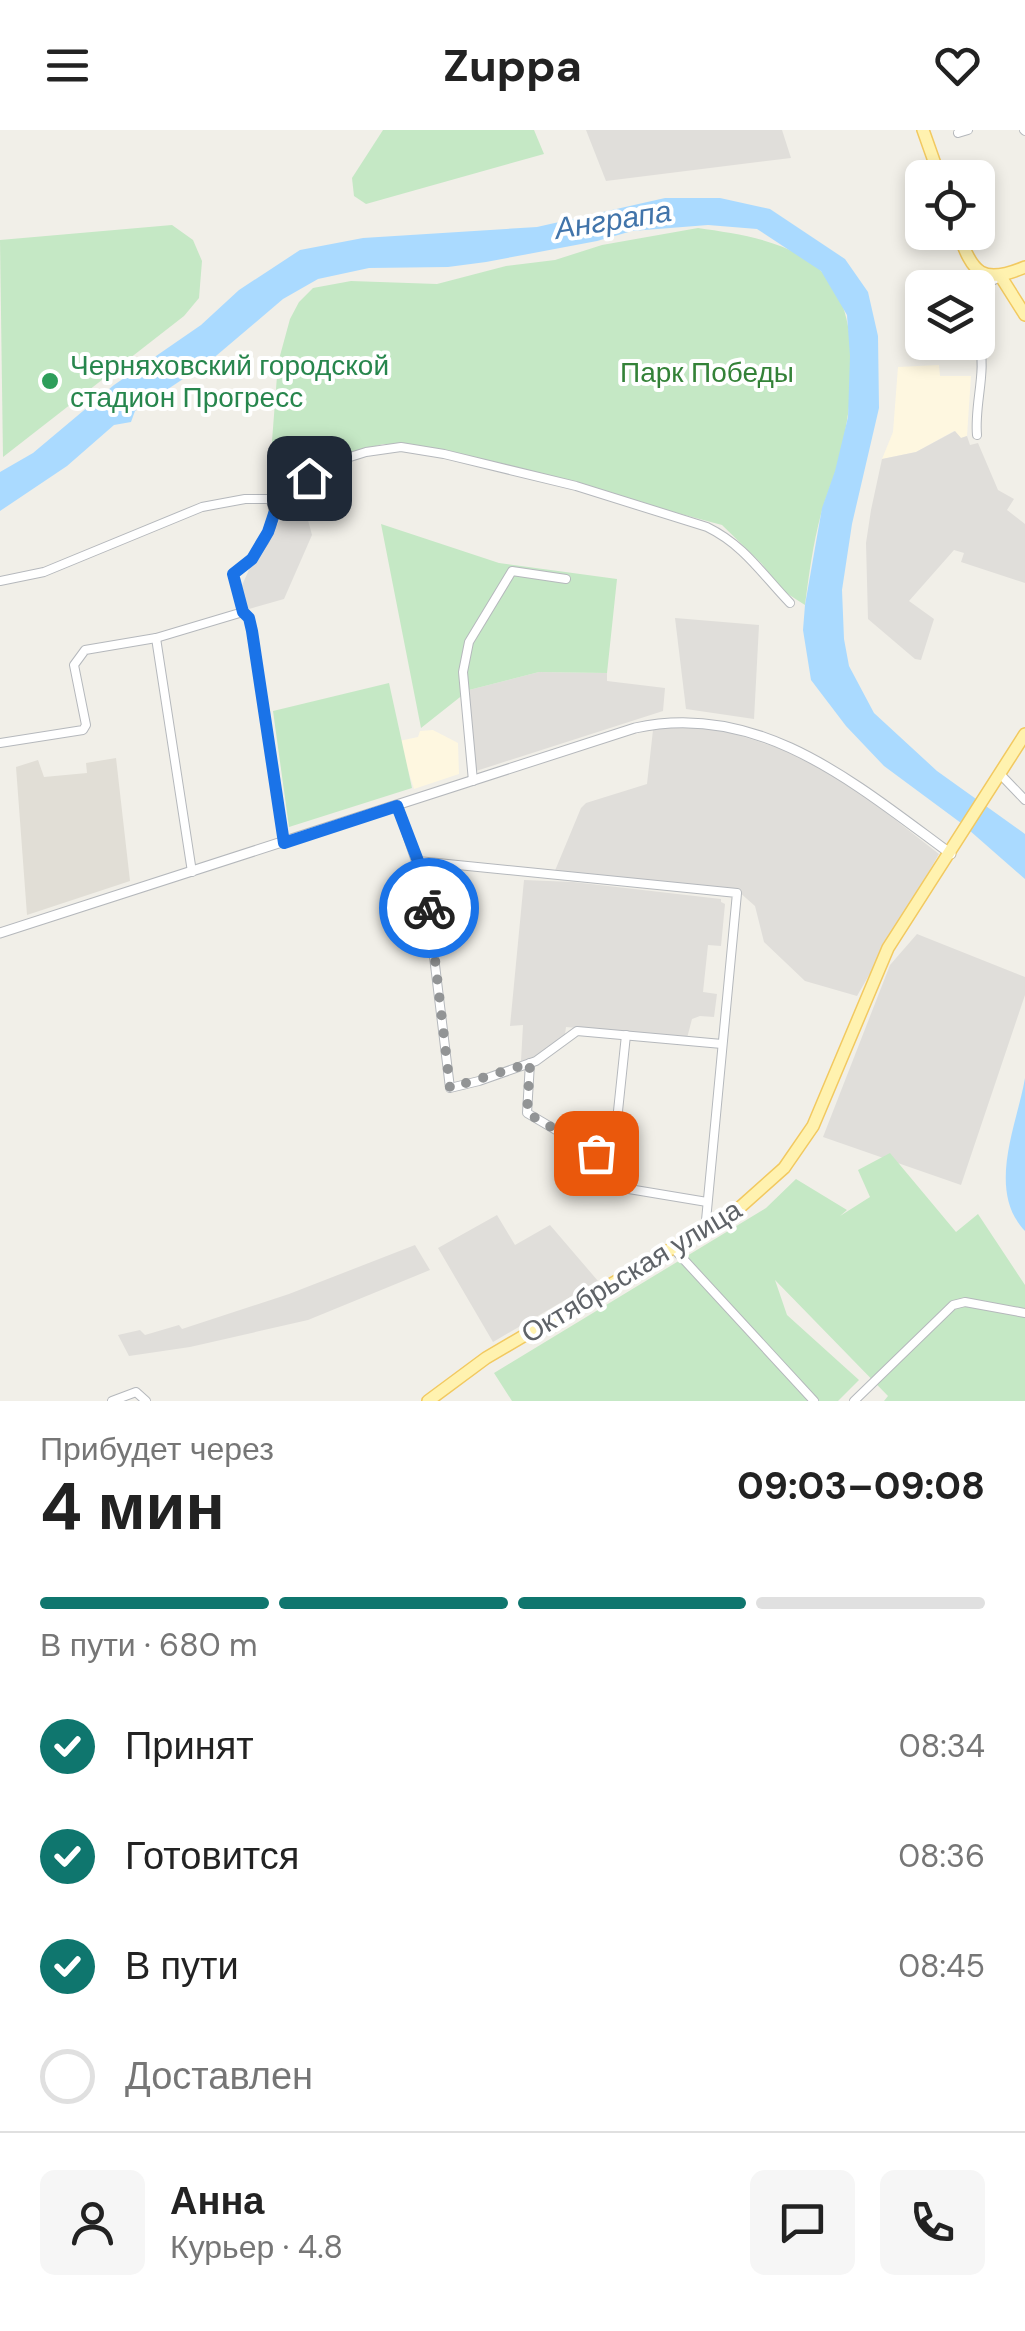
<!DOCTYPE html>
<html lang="ru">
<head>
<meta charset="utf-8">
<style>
  :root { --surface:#fff; --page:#f6f6f6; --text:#222; --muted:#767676; --line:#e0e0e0; --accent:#0f766e }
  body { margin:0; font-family:"DM Sans",sans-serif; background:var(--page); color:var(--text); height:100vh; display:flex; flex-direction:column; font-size:38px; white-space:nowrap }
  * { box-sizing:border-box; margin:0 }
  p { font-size:32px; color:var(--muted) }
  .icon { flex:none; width:55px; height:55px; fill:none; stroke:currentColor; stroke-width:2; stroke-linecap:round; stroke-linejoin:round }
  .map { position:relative; height:1271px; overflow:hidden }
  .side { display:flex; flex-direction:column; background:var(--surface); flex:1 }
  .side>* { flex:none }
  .tools { position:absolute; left:905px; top:30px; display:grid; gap:20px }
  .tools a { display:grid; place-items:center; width:90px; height:90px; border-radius:15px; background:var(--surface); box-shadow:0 5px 15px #0003; font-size:50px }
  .pin { position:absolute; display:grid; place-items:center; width:85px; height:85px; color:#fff; margin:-42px; border-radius:20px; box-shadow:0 5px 15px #0006 }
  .courier { position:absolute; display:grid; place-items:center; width:100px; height:100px; margin:-50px; border:8px solid #1a73e8; border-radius:50%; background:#fff; color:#222; box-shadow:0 2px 12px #0007 }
  .head em { font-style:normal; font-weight:700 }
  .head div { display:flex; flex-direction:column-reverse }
  .head { display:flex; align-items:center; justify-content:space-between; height:170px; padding:0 40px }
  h1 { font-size:65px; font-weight:700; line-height:75px }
  .bar { display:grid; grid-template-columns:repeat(4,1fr); gap:15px 10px; align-content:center; height:120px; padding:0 40px }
  .bar i { height:12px; border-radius:8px; background:var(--line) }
  .bar .on { background:var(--accent) }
  .bar p { grid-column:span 4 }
  .line { display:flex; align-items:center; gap:25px; padding:0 40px; border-top:2px solid var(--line) }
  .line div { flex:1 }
  .round { display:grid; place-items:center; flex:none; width:105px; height:105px; border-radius:15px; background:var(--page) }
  ol { padding:0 40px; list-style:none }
  li { display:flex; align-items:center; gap:30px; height:110px }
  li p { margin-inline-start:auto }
  li .icon { padding:10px; border-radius:50%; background:var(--accent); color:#fff; stroke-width:4 }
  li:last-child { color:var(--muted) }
  li i { width:55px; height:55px; border:5px solid var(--line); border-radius:50% }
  header { display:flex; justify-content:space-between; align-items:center; height:130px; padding:0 40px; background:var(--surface); font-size:45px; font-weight:700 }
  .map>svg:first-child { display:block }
  .commercial { fill:#fef7e0 }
  .industrial { fill:#e0deda }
  .education { fill:#e1ded6 }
  .green { fill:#c5e8c5 }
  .water { fill:#aadaff }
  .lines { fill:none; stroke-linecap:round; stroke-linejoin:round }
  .minor-casing { stroke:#b5b8bc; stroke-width:10 }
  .tertiary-casing { stroke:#b5b8bc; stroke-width:11 }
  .primary-casing { stroke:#f2c960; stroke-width:14 }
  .minor { stroke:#fff; stroke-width:8 }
  .tertiary { stroke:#fff; stroke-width:9 }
  .primary { stroke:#fff2af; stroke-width:11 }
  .done { stroke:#929495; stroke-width:10; stroke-dasharray:0 18 }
  .route { stroke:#1a73e8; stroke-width:12 }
  .leisure-dot { fill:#2e9e5b; stroke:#fff; stroke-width:4 }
  .labels { text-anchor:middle; stroke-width:8; stroke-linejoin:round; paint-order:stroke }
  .leisure-label { font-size:28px; fill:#27864d; stroke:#fff; text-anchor:start }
  .park-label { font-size:28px; fill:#348238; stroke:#fff }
  .street-label { font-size:28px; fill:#5f6368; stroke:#fff }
  .water-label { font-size:30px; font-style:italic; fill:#4174aa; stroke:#fff }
</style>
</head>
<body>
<header><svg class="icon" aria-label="menu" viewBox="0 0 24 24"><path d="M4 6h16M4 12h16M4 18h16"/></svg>Zuppa<svg class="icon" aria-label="heart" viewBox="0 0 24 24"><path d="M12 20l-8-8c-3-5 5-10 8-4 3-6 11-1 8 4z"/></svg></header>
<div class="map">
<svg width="1025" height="1271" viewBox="0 0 1025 1271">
  <rect width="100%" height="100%" fill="#f1efe8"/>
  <g class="commercial">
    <polygon points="939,235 940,246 971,246 967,306 961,308 954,301 916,322 882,329 893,302 898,237"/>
    <polygon points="433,600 458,613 459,644 414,659 399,611 418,607 420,601"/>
  </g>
  <g class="industrial">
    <polygon points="586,0 782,0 791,28 606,51"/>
    <polygon points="955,301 961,308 967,306 970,315 978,313 998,360 1014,369 1007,380 1025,394 1025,453 961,432 964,423 954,420 909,471 934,489 921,530 915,529 868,489 866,413 871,380 882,329 916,322"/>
    <polygon points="290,375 305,379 312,405 284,469 249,479 244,477 240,460 251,435"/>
    <polygon points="675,488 759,495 754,589 686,579"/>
    <polygon points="539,542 607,543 607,551 665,558 663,581 476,641 469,560"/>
    <polygon points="679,595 710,596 785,620 847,652 939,724 857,866 805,851 764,812 755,776 738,761 554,743 581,678 586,673 647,654 653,600"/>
    <polygon points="524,750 573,752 721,769 721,772 725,774 721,816 708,815 703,862 717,864 714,887 700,886 692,889 687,908 566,897 565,904 539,925 521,931 523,895 510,896"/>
    <polygon points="917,804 1025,847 1025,865 961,1055 823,1007 890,835"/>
    <polygon points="497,1085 515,1115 550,1095 598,1151 493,1212 438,1118"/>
    <polygon points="415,1115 430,1140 308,1190 190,1217 129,1226 118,1205 140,1200 145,1205 179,1195 182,1199 289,1164"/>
  </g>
  <polygon class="education" points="116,628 130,751 27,785 16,637 38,630 44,647 87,643 86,633"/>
  <g class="green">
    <polygon points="383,0 534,0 544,24 366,74 354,66 352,48"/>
    <polygon points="172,95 193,110 202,131 199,168 184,186 3,327 0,110"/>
    <path d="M698,98c41,6 90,12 122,42 47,43 32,145 16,200 -5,15 -11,29 -15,44 -8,30 -12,60 -16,91l-22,-14 -21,-27 -40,-39 -284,-76 -55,-5 -49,14 -57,50 -5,-67 6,-78 12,-44 9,-17 14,-14 38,-7 86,3 69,-18 49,-6 47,-15z"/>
    <polygon points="381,394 499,433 617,449 607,543 539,542 469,560 421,598"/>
    <polygon points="389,553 412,658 289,697 273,581"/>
    <polygon points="890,1023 956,1102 978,1084 1025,1155 1025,1271 884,1271 888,1266 775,1150 787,1185 859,1250 838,1271 512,1271 494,1243 766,1078 796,1049 847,1080 840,1086 870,1067 858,1040"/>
  </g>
  <g class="water">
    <polygon points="665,68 720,68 770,79 845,129 868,162 878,206 879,278 852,394 842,460 844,509 849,536 874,583 937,641 1025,704 1025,749 961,693 884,636 846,596 811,550 803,500 805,475 822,378 835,341 848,287 850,226 847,185 821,141 757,99 708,95 632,101 597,111 486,132 448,137 369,138 318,149 283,169 210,231 135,281 131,292 114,295 67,336 0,381 0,342 33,323 114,255 201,195 239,160 300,120 363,108 537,97"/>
    <path d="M1025,948v153c-39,-41 -8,-106 0,-153z"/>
  </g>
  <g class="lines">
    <g class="minor-casing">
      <g id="minor">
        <polyline points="1024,0 1025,1"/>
        <polyline points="958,3 968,0"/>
        <polyline points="978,158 1000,147"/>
        <path d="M977,305c-3,-32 11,-65 1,-96"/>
        <path d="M274,383l35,-36 22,-14 35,-11 35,-5 43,7 132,32 131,41c37,18 55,47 83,76"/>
        <path d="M0,451l44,-9 158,-65 43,-8h25c13,26 -16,61 -37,75l10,38 6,6 3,13 32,212"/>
        <polyline points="156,508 192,742"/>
        <polyline points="0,613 83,600 86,595 74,535 85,520 156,508 243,482"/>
        <polyline points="1001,645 1025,670"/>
        <polyline points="473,651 463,542 469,512 512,441 566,449"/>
        <polyline points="397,675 426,761 450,958 479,951 536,931 577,901 722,914"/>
        <polyline points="418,731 737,763 705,1101"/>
        <polyline points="530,933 527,983 590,1020 613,1028"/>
        <polyline points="602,1026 599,1049 605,1055 707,1072"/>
        <polyline points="610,1057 626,905"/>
        <polyline points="675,1120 814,1271"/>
        <polyline points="112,1271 136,1262 146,1271"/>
        <polyline points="854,1271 953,1175 965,1172 1025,1183"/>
      </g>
    </g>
    <g class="tertiary-casing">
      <path id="tertiary" d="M0,803l635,-205c124,-28 222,57 316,126"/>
    </g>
    <g class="primary-casing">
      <g id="primary">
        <polyline points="923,0 940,48"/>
        <path d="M958,102c15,42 24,53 67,35"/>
        <polyline points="1001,147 1025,185"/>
        <polyline points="428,1271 486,1228 737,1080 784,1038 813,996 888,818 1025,604"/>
      </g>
    </g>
    <use href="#minor" class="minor"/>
    <use href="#tertiary" class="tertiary"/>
    <use href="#primary" class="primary"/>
  </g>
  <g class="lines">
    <polyline class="done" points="429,778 450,958 530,933 527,983 596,1023"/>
    <polyline class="route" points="309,348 274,384 268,402 252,429 233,444 243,482 249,488 252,501 284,713 397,676 418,731 429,778"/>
  </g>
  <circle class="leisure-dot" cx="50" cy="251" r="10"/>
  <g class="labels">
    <g class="leisure-label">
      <text x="70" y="245">Черняховский городской<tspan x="70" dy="32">стадион Прогресс</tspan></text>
    </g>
    <g class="park-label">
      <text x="707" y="252">Парк Победы</text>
    </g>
    <g class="street-label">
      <text transform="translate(631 1141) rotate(-31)" y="10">Октябрьская улица</text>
    </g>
    <g class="water-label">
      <text transform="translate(613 90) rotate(-9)" y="10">Анграпа</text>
    </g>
  </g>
</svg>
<div class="tools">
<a><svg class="icon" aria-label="locate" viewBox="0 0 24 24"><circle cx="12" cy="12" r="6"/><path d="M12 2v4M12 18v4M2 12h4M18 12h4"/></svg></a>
<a><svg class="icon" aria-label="layers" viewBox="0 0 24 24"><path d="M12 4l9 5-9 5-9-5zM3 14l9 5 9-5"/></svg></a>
</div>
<div class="pin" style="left:596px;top:1023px;background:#ea580c"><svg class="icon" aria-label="bag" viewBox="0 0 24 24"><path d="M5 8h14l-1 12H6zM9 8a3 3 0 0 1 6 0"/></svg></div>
<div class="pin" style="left:309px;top:348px;background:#1f2937"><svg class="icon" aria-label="home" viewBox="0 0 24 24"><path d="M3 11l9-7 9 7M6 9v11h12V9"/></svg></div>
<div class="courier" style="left:429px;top:778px"><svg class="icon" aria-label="bike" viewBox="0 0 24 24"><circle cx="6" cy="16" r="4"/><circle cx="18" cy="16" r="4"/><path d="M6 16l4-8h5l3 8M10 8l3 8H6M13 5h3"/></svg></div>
</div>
<section class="side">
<div class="head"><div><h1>4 мин</h1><p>Прибудет через</p></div><em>09:03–09:08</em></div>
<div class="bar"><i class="on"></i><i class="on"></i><i class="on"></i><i></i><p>В пути · 680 m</p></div>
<ol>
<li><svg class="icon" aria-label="check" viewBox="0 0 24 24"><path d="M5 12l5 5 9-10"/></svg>Принят<p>08:34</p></li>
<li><svg class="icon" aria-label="check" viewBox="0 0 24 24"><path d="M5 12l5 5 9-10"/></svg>Готовится<p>08:36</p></li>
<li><svg class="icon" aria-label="check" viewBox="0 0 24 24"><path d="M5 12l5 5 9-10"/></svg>В пути<p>08:45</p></li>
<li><i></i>Доставлен</li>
</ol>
<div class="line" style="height:180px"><a class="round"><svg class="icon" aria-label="person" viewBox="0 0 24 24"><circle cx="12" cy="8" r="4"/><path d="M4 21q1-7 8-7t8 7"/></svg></a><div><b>Анна</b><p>Курьер · 4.8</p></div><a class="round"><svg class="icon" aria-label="chat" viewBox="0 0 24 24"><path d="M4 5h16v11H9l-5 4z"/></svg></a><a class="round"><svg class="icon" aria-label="phone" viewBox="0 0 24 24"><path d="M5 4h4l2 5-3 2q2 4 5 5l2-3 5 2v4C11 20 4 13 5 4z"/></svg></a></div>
</section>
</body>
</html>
